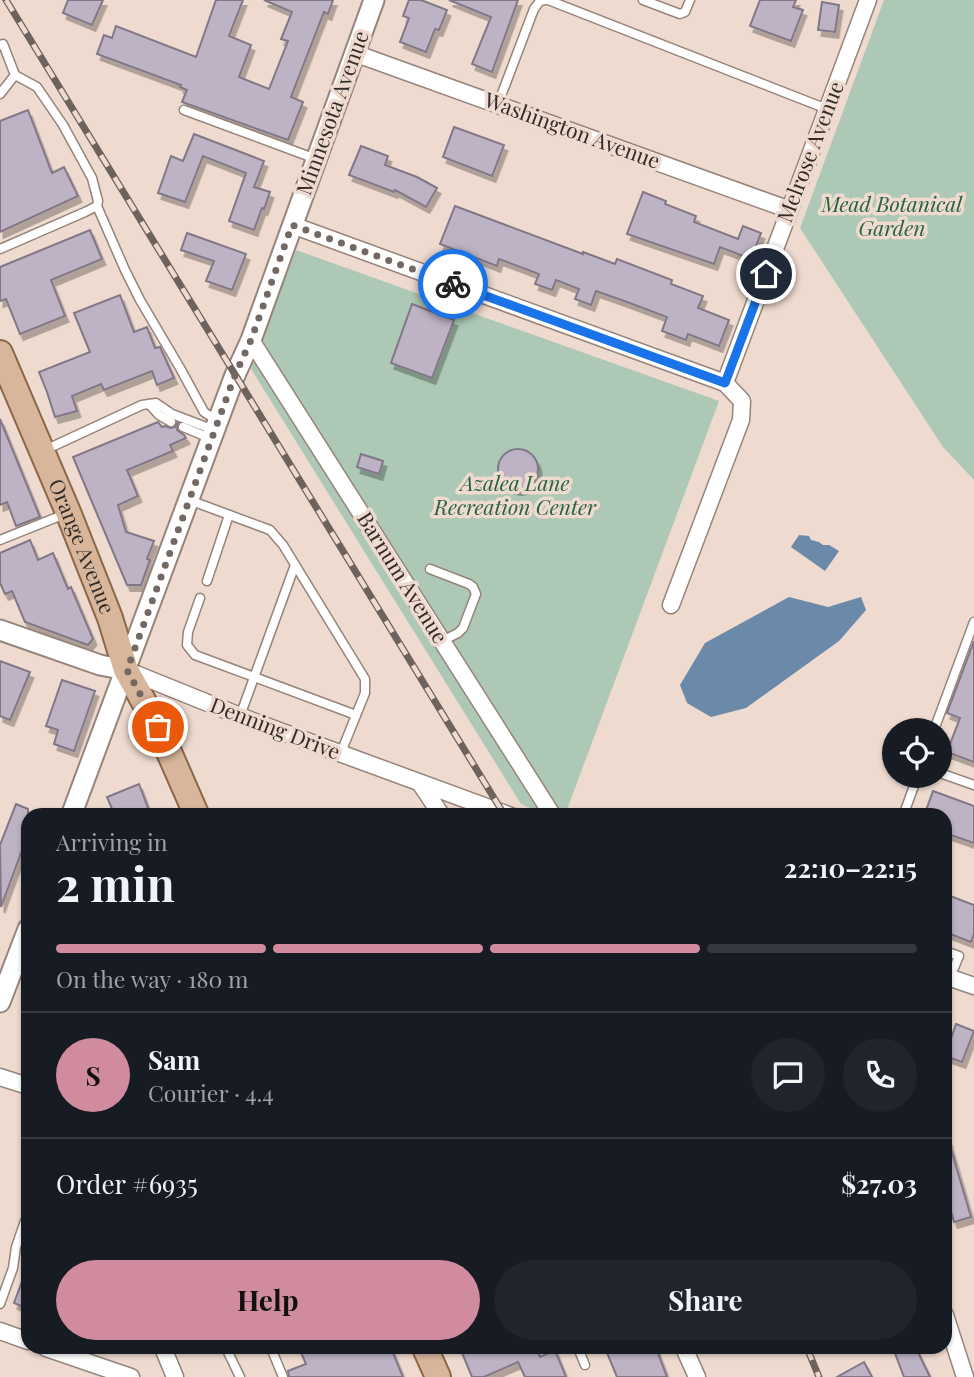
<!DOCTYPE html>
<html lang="en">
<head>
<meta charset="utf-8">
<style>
  :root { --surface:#171b24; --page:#20242c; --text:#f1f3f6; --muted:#9ea1a6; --line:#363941; --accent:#d08c9e }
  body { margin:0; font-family:"Playfair Display",serif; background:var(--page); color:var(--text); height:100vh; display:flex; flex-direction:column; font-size:26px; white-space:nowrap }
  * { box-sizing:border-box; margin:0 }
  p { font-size:23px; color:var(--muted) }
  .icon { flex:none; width:38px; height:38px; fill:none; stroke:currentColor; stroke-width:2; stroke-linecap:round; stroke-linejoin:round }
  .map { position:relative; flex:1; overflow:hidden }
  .side { position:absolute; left:21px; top:808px; width:931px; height:546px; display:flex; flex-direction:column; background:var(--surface); border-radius:21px; box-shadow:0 2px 5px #0004 }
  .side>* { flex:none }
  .fabs { position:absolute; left:882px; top:718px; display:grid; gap:14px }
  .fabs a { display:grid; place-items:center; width:70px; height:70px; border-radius:50%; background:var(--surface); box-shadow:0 2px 5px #0004; font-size:35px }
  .pin { position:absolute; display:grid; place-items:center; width:60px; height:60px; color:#fff; margin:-30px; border:4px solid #fff; border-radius:50%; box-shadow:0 2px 7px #0007 }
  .courier { position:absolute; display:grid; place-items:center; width:70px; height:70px; margin:-35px; border:5px solid #1a73e8; border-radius:50%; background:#fff; color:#222; box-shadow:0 2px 9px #0007 }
  .summary em { font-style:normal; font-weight:700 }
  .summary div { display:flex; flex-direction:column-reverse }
  .summary { display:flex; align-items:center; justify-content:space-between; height:119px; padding:0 35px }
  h1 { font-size:46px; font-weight:700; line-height:52px }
  .bar { display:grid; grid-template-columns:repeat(4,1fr); gap:10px 7px; align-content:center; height:84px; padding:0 35px }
  .bar i { height:9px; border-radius:5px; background:var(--line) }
  .bar .active { background:var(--accent) }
  .bar p { grid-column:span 4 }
  .line { display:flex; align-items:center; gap:18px; padding:0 35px; border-top:2px solid var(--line) }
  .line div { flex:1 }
  .round { display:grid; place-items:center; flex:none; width:74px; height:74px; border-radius:37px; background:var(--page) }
  .button { display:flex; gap:14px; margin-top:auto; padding:14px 35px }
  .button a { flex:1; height:80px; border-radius:42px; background:var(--accent); color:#111; font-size:28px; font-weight:700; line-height:80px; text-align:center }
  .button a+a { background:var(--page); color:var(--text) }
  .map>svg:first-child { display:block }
  .green { fill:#adc8b5 }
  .water { fill:#6b89a8 }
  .building { fill:#bdb3c4; stroke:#817787; stroke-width:2; filter:url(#shadow) }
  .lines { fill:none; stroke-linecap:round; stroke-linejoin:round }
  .service-casing { stroke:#96847a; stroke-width:11 }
  .minor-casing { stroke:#96847a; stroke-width:19 }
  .tertiary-casing { stroke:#96847a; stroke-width:23 }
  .primary-casing { stroke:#8c6648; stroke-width:28 }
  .service { stroke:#fff; stroke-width:8 }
  .minor { stroke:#fff; stroke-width:16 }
  .tertiary { stroke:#fff; stroke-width:19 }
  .primary { stroke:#d7b69b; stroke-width:24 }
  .rail-casing { stroke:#6e625c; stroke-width:7 }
  .rail { stroke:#eedacf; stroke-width:4.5; stroke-dasharray:13; stroke-linecap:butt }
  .done { stroke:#746862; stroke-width:7; stroke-dasharray:0 12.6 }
  .route { stroke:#1a73e8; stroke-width:9 }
  .labels { text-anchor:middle; stroke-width:7; stroke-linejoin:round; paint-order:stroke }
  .street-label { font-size:21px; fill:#332b27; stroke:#eedacf }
  .park-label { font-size:21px; font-style:italic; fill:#25633e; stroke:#eedacf }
</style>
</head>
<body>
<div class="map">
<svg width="974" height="1377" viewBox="0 0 974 1377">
  <defs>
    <filter id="shadow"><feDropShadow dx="3.5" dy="6" stdDeviation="0" flood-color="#0004"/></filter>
  </defs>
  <rect width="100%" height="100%" fill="#eedacf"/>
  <g class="green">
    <polygon points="884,0 974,0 974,480 943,447 800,228"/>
    <polygon points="296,250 719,401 565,815 547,815 521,804 251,369"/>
  </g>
  <g class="water">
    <polygon points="799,535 809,536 811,540 819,542 823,545 829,545 839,551 825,571 791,547"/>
    <polygon points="789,597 828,607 861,597 866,610 839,641 746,708 711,717 687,703 680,685 705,643"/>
  </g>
  <g class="building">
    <polygon points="68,0 103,0 92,25 63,13"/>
    <polygon points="216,0 243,0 229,36 251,45 239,77 269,89 288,41 281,39 292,12 264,0 333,0 328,14 324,12 291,97 303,102 288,140 182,102 187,90 180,87 181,85 97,54 104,35 112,38 116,26 196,57"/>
    <polygon points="409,0 421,0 447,10 439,30 435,29 426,52 400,42 409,18 403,16"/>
    <polygon points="449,0 518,0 492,72 472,64 491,17"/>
    <polygon points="760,0 796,0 793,7 803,10 791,41 750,26"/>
    <polygon points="822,2 839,5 835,32 818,30"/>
    <polygon points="28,110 52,173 64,167 78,196 0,232 0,121"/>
    <polygon points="454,127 504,145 492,176 443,157"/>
    <polygon points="194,134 264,161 254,187 270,192 264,209 262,208 254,230 229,221 246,173 203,156 185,202 158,193 171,156 183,161"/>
    <polygon points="361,146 388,156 385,165 417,177 437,188 426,207 395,190 394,192 349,175"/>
    <polygon points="643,192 666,201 665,204 696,216 694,222 738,239 743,226 761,233 751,259 720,247 714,264 627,234"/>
    <polygon points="455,206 583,254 583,252 615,264 617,259 672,280 671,284 703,296 698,308 729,320 719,346 688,334 686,340 662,331 667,317 627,302 596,291 591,305 575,299 579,289 556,280 552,290 535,284 539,274 499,259 497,266 440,244"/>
    <polygon points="90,230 102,259 51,280 65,316 20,334 6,299 0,301 0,267"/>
    <polygon points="187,233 246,254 232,290 206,281 214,261 181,250"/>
    <polygon points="120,295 134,332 147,327 155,348 160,347 174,378 157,385 152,371 104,390 101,384 72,396 77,411 55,417 47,392 39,372 90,352 74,313"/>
    <polygon points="412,304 454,320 432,378 391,363"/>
    <polygon points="0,419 40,517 16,526 7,502 0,505"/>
    <polygon points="158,422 162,427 165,426 170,428 175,427 177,423 178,423 177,430 184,435 186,438 170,445 173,451 127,470 138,496 118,505 126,532 154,541 147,559 150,560 141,585 127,585 73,457"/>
    <circle cx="518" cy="469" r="20"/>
    <polygon points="361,454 383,461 379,474 357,467"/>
    <polygon points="30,540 38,560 53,553 68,589 71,587 93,639 88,645 25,622 12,591 5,594 0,583 0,553"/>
    <polygon points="974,641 974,762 947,752 960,718 947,713"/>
    <polygon points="0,661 30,672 10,720 0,716"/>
    <polygon points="62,680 95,691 74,751 54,744 58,730 46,726"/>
    <polygon points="139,784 151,816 129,816 128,811 115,816 107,797"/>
    <polygon points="933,791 974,806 974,843 945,833 945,816 924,816"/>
    <polygon points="16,804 28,809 28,834 1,907 0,845"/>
    <polygon points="945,894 974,905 974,934 971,942 945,932"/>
    <polygon points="956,1024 974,1031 962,1062 945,1056"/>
    <polygon points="945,1139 948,1139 971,1217 954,1222 945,1190"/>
    <polygon points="27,1268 28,1268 28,1309 14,1303"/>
    <polygon points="299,1348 391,1348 403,1377 289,1377 288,1371 306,1364"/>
    <polygon points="460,1348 536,1348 540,1357 555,1350 566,1377 525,1377 518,1362 484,1377 472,1377"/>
    <polygon points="605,1348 656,1348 667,1377 617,1377"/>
    <polygon points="893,1348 916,1348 930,1377 904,1377"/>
    <polygon points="864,1362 872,1377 837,1377"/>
  </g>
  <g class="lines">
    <g class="service-casing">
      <g id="service">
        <polyline points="548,0 827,109"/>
        <polyline points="643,0 680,14 685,12 690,0"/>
        <polyline points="0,45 3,44 15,75 0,94"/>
        <polyline points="498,104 534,9 540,1 545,0"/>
        <polyline points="184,110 316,159"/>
        <polyline points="97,206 125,270 140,300 180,368 204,412 218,421"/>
        <polyline points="0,249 85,212 97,206 98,201 92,178 63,125 37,87 15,75"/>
        <polyline points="149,404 159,415 171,422"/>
        <polyline points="183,427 212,439"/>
        <polyline points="45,450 142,405 156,403 172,414 214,430"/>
        <polyline points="189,500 270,530 283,545 365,679 365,693 340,755"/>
        <polyline points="0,540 65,514"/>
        <polyline points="430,569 469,584 473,587 476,594 463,628 458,633 442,641"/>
        <polyline points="207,581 229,515"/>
        <polyline points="200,598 188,632 187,645 195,655 356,715"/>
        <polyline points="240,716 295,565"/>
        <polyline points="934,730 974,622"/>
        <polyline points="940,773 974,785"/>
        <polyline points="903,816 918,775"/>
        <polyline points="945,951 959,956 954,968 945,976"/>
        <polyline points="0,1304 13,1268 16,1247 25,1221"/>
        <polyline points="226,1348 240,1377"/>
        <polyline points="271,1348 283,1377"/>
        <polyline points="578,1348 585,1365"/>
      </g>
    </g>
    <g class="minor-casing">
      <g id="minor">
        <polyline points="354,53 790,210"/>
        <polyline points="292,225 725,383 742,401 741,420 671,605"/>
        <polyline points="251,340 553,816"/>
        <polyline points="725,383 868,0"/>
        <polyline points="126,670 255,722 511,816"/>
        <polyline points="420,783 442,816"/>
        <polyline points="945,976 974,986"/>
        <polyline points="0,1077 28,1086"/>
        <polyline points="945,1315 965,1377"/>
        <polyline points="0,1331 28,1341"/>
        <polyline points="46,1348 131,1377"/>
        <polyline points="163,1348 175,1377"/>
        <polyline points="684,1348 697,1377"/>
      </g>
    </g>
    <g class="tertiary-casing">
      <g id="tertiary">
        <polyline points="0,630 100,665 126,670"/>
        <polyline points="71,816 235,375 251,340 374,0"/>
        <polyline points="0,1002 28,929"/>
      </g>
    </g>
    <g class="primary-casing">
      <g id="primary">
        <path id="s1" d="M0,353l68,159 42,106 16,52 32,57 39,89"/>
        <polyline points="425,1348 438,1377"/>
      </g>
    </g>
    <use href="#service" class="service"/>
    <use href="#minor" class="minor"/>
    <use href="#tertiary" class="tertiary"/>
    <use href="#primary" class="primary"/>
    <g class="rail-casing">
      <g id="rail">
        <polyline points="6,0 505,816"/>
        <polyline points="807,1348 819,1377"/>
      </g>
    </g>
    <use href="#rail" class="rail"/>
  </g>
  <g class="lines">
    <polyline class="done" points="158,727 127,670 235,375 251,340 292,225 453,284"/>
    <polyline class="route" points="453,284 725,383 766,274"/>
  </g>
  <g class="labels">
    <g class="street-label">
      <text transform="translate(333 113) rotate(-70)" y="7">Minnesota Avenue</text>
      <text transform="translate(572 131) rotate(20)" y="7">Washington Avenue</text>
      <text transform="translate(811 152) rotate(-69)" y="7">Melrose Avenue</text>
      <text dy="7" stroke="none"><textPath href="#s1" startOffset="210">Orange Avenue</textPath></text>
      <text transform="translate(402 578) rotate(58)" y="7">Barnum Avenue</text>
      <text transform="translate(275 729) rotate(21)" y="7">Denning Drive</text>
    </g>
    <g class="park-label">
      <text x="892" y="212">Mead Botanical<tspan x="892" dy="24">Garden</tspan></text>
      <text x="515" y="491">Azalea Lane<tspan x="515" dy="24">Recreation Center</tspan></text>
    </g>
  </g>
</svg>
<div class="fabs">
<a><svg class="icon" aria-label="locate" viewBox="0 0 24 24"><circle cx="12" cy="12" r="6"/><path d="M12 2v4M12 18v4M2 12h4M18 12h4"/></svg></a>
</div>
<div class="pin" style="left:158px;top:727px;background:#ea580c"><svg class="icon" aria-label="bag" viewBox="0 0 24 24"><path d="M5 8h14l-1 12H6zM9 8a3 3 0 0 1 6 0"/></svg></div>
<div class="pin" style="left:766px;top:274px;background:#1f2937"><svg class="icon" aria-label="home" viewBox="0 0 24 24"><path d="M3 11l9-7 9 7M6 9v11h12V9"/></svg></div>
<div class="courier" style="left:453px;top:284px"><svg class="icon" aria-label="bike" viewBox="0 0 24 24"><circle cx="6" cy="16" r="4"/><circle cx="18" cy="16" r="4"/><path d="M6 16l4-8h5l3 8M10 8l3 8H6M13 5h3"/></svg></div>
<section class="side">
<div class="summary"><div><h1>2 min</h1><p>Arriving in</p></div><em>22:10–22:15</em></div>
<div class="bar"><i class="active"></i><i class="active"></i><i class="active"></i><i></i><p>On the way · 180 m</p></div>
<div class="line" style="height:126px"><b class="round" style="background:var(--accent);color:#111">S</b><div><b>Sam</b><p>Courier · 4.4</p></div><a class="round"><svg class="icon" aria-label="chat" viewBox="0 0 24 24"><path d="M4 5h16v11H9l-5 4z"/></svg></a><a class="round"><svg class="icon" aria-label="phone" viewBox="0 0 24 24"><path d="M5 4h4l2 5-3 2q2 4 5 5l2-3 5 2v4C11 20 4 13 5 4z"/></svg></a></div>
<div class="line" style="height:91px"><div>Order #6935</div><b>$27.03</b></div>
<div class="button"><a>Help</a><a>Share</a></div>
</section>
</div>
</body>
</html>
